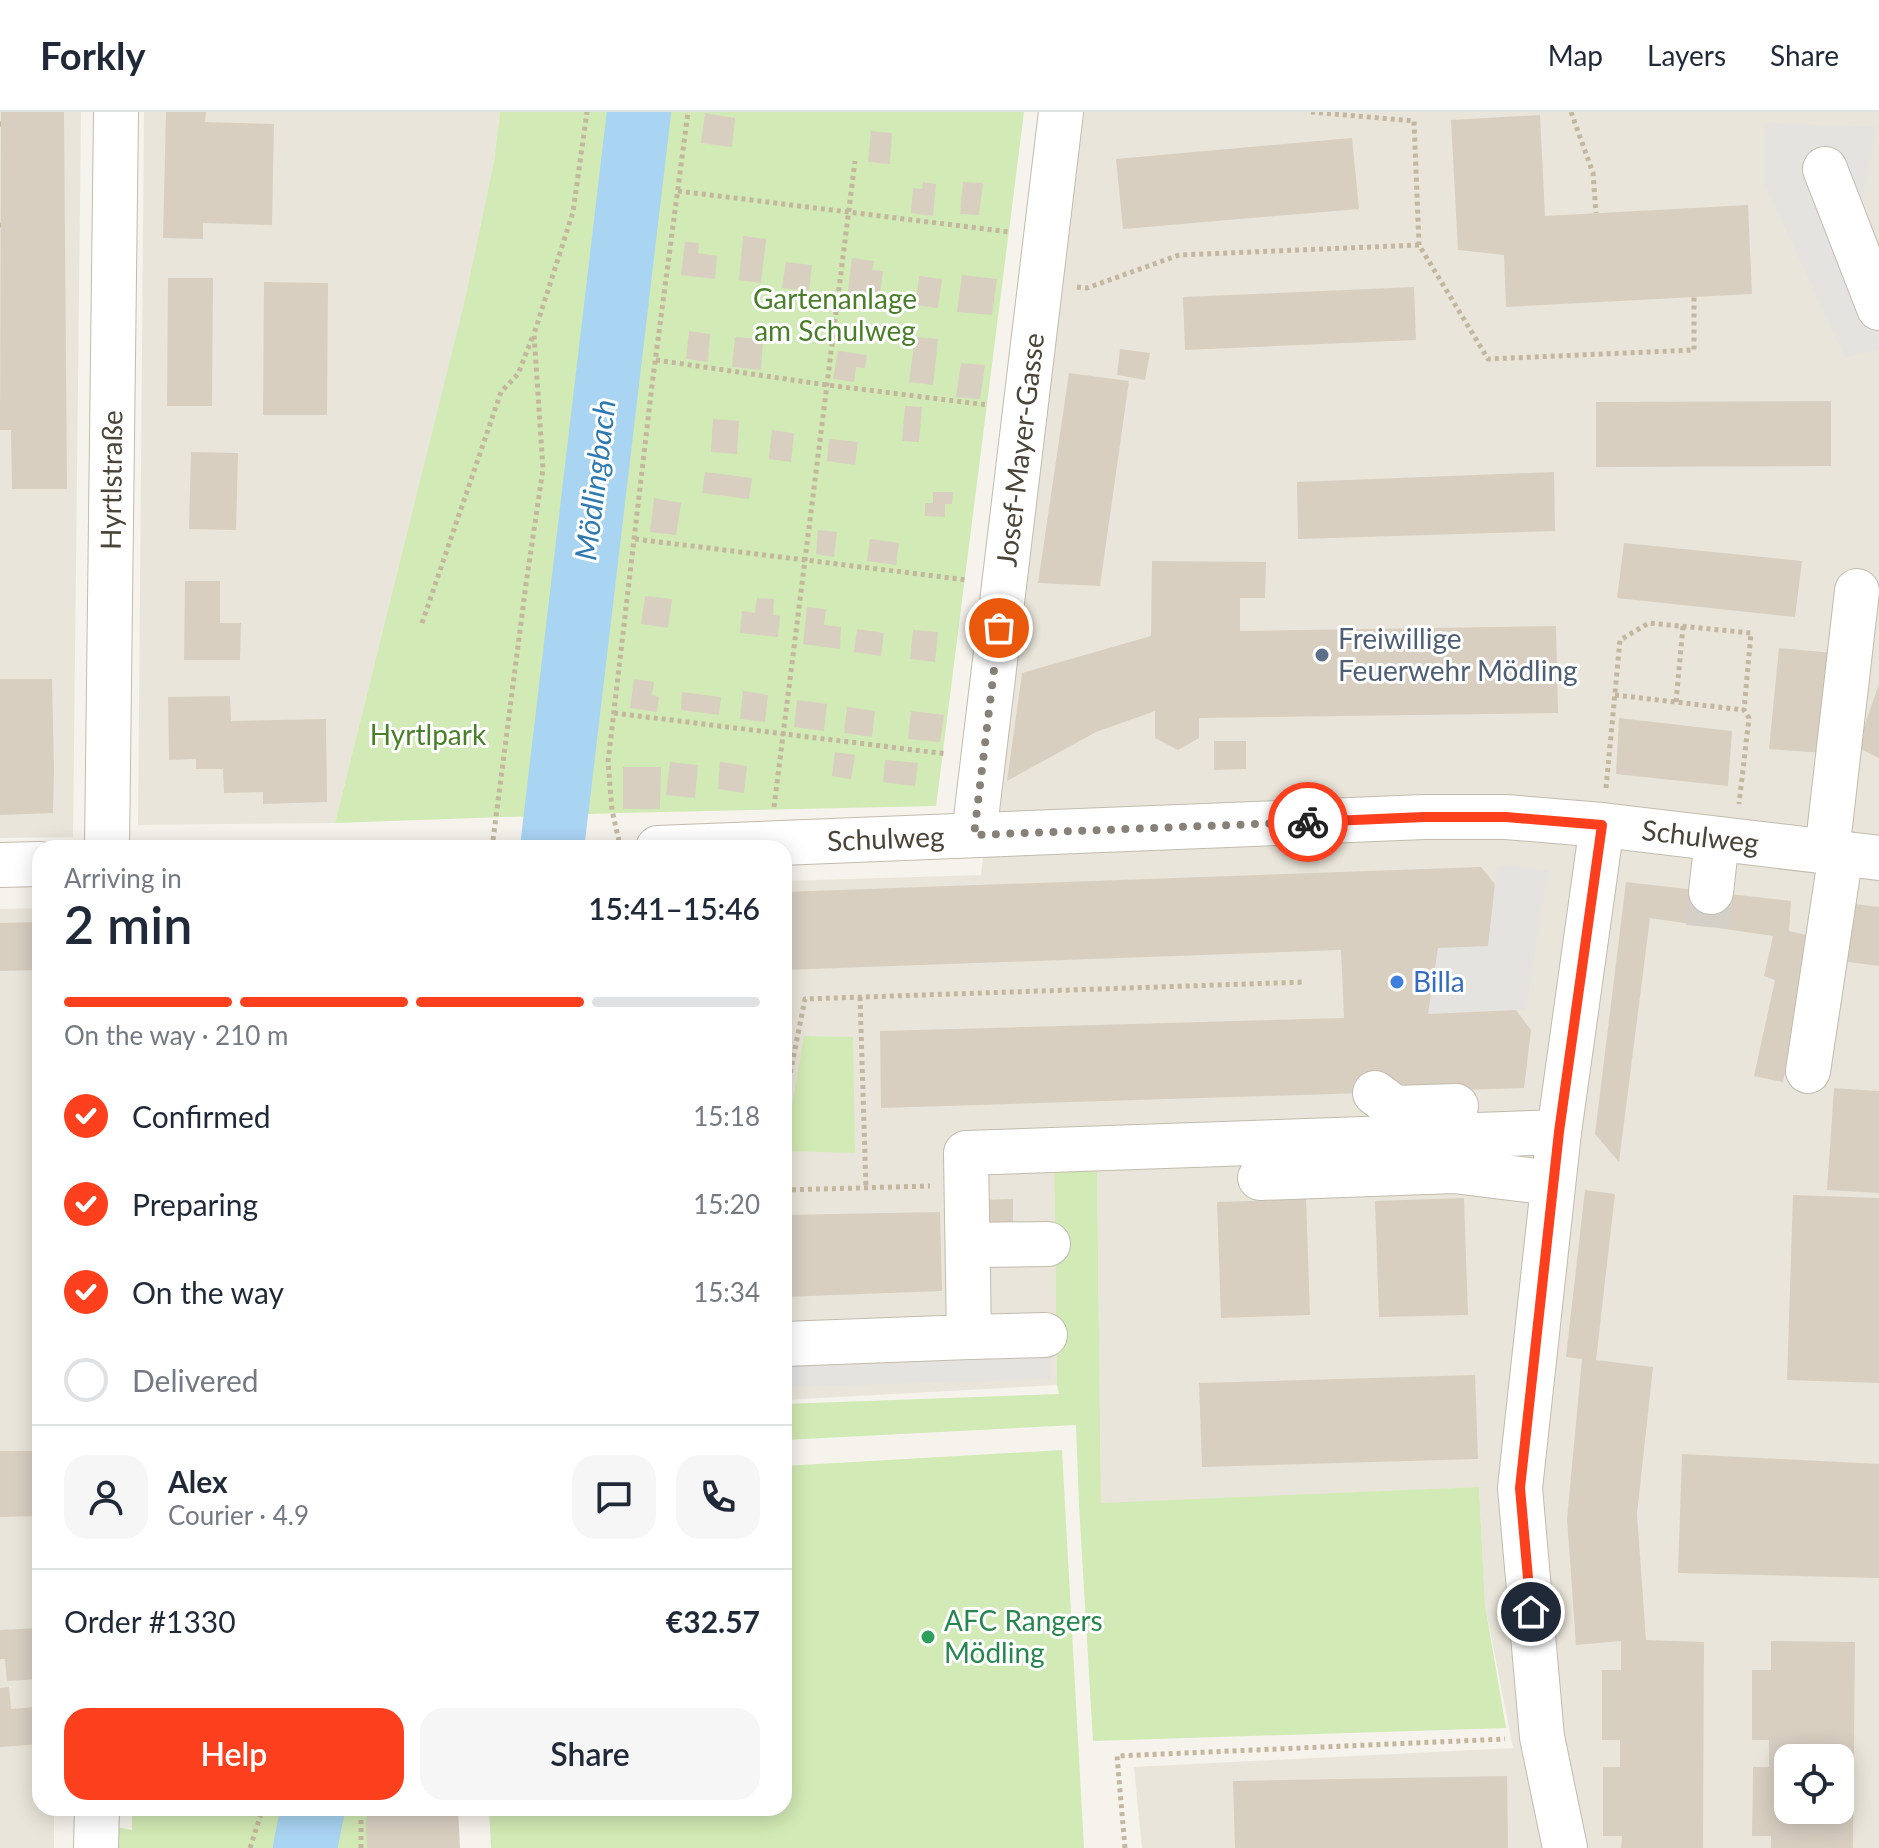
<!DOCTYPE html>
<html lang="en">
<head>
<meta charset="utf-8">
<style>
  :root { --surface:#fff; --page:#f6f6f7; --text:#1f2937; --muted:#747a83; --line:#e0e1e3; --accent:#fc3f1d }
  body { margin:0; font-family:Lato,sans-serif; background:var(--page); color:var(--text); height:100vh; display:flex; flex-direction:column; font-size:30px; white-space:nowrap }
  * { box-sizing:border-box; margin:0 }
  p { font-size:26px; color:var(--muted) }
  .icon { flex:none; width:44px; height:44px; fill:none; stroke:currentColor; stroke-width:2; stroke-linecap:round; stroke-linejoin:round }
  .map { position:relative; flex:1; overflow:hidden }
  .drawer { position:absolute; left:32px; top:728px; width:760px; height:976px; display:flex; flex-direction:column; background:var(--surface); border-radius:24px; box-shadow:0 4px 20px #0003 }
  .drawer>* { flex:none }
  .tools { position:absolute; left:1774px; top:1632px; display:grid; gap:16px }
  .tools a { display:grid; place-items:center; width:80px; height:80px; border-radius:16px; background:var(--surface); box-shadow:0 4px 20px #0003; font-size:40px }
  .pin { position:absolute; display:grid; place-items:center; width:68px; height:68px; color:#fff; margin:-34px; border:4px solid #fff; border-radius:50%; box-shadow:0 2px 8px #0007 }
  .courier { position:absolute; display:grid; place-items:center; width:80px; height:80px; margin:-40px; border:6px solid #fc3f1d; border-radius:50%; background:#fff; color:#222; box-shadow:0 2px 10px #0007 }
  .overview em { font-style:normal; font-weight:600 }
  .overview div { display:flex; flex-direction:column-reverse }
  .overview { display:flex; align-items:center; justify-content:space-between; height:136px; padding:0 32px }
  h1 { font-size:52px; font-weight:600; line-height:60px }
  .bar { display:grid; grid-template-columns:repeat(4,1fr); gap:12px 8px; align-content:center; height:96px; padding:0 32px }
  .bar i { height:10px; border-radius:6px; background:var(--line) }
  .bar .active { background:var(--accent) }
  .bar p { grid-column:span 4 }
  .line { display:flex; align-items:center; gap:20px; padding:0 32px; border-top:2px solid var(--line) }
  .line div { flex:1 }
  .round { display:grid; place-items:center; flex:none; width:84px; height:84px; border-radius:24px; background:var(--page) }
  ol { padding:0 32px; list-style:none }
  li { display:flex; align-items:center; gap:24px; height:88px }
  li p { margin-inline-start:auto }
  li .icon { padding:8px; border-radius:50%; background:var(--accent); color:#fff; stroke-width:4 }
  li:last-child { color:var(--muted) }
  li i { width:44px; height:44px; border:4px solid var(--line); border-radius:50% }
  .primary-button { display:flex; gap:16px; margin-top:auto; padding:16px 32px }
  .primary-button a { flex:1; height:92px; border-radius:24px; background:var(--accent); color:#fff; font-size:32px; font-weight:600; line-height:92px; text-align:center }
  .primary-button a+a { background:var(--page); color:var(--text) }
  header { display:flex; align-items:center; gap:48px; box-sizing:border-box; height:112px; padding:0 40px; background:var(--surface); border-bottom:2px solid var(--line) }
  header strong { font-size:38px }
  nav { display:flex; gap:44px; margin-inline-start:auto; font-size:28px }
  .map>svg:first-child { display:block }
  .residential { fill:#eae5da; fill-rule:evenodd }
  .green { fill:#d2eab5 }
  .parking { fill:#e5e3e0 }
  .lines { fill:none; stroke-linecap:round; stroke-linejoin:round }
  .river { stroke:#a9d4f2; stroke-width:64 }
  .building { fill:#d8cfc1; fill-rule:evenodd }
  .minor-tunnel { stroke:#d4d0c8; stroke-width:44; stroke-dasharray:44 22; stroke-linecap:butt }
  .minor-casing { stroke:#c2bbae; stroke-width:46 }
  .path { stroke:#c4b79f; stroke-width:5; stroke-dasharray:4 4; stroke-linecap:butt }
  .minor { stroke:#fff; stroke-width:44 }
  .done { stroke:#878178; stroke-width:8; stroke-dasharray:0 14.4 }
  .route { stroke:#fc3f1d; stroke-width:10 }
  .service-dot { fill:#5c6f8a; stroke:#fff; stroke-width:3 }
  .shop-dot { fill:#3f7fe0; stroke:#fff; stroke-width:3 }
  .leisure-dot { fill:#2e9e5b; stroke:#fff; stroke-width:3 }
  .labels { text-anchor:middle; stroke-width:6; stroke-linejoin:round; paint-order:stroke }
  .park-label { font-size:28px; fill:#4a7f2a; stroke:#fff }
  .street-label { font-size:28px; fill:#4b4439; stroke:#fff }
  .service-label { font-size:28px; fill:#4e5e75; stroke:#fff; text-anchor:start }
  .shop-label { font-size:28px; fill:#366cbe; stroke:#fff; text-anchor:start }
  .leisure-label { font-size:28px; fill:#27864d; stroke:#fff; text-anchor:start }
  .water-label { font-size:30px; font-style:italic; fill:#2e7ab2; stroke:#fff }
</style>
</head>
<body>
<header>
<strong>Forkly</strong>
<nav><a>Map</a><a>Layers</a><a>Share</a></nav>
</header>
<div class="map">
<svg width="1879" height="1736" viewBox="0 0 1879 1736">
  <rect width="100%" height="100%" fill="#f6f3ec"/>
  <g class="residential">
    <polygon points="0,0 81,0 73,725 0,726"/>
    <polygon points="144,0 500,0 494,49 465,187 335,711 138,713"/>
    <path d="M1071,0h808v1736h-737l-8,-81 379,-19 -28,-143 -6,-118 -378,17 -4,-335 -43,-3 3,219 -273,15v-519l197,-6zM1788,1646h52v52h-52z"/>
    <polygon points="40,796 40,1696 54,1696 54,1736 0,1736 0,797"/>
  </g>
  <g class="green">
    <polygon points="500,0 1024,0 936,694 619,701 335,711 465,187 494,49"/>
    <polygon points="804,924 853,925 855,1041 784,1039"/>
    <polygon points="1054,1053 1097,1057 1101,1391 1479,1375 1485,1493 1506,1616 1093,1629 1079,1393 1076,1313 784,1328 784,1292 1059,1282 1057,1273"/>
    <polygon points="1062,1338 1084,1736 491,1736 489,1696 784,1696 784,1354"/>
    <polygon points="132,1696 373,1696 367,1736 117,1736 117,1715 132,1718"/>
  </g>
  <g class="parking">
    <polygon points="1766,11 1877,15 1860,101 1879,154 1879,237 1845,246 1765,73"/>
    <polygon points="1498,753 1548,758 1526,898 1428,902 1438,836 1495,772"/>
    <polygon points="1050,1239 1050,1267 784,1275 784,1248"/>
  </g>
  <g class="lines">
    <g class="river">
      <polyline points="552,736 639,0"/>
      <polyline points="305,1736 313,1696"/>
    </g>
  </g>
  <g class="building">
    <polygon points="1,0 64,0 67,377 12,377 11,318 0,318"/>
    <polygon points="166,0 206,0 205,10 274,12 272,113 203,111 203,127 163,126"/>
    <polygon points="705,1 735,6 732,35 701,31"/>
    <polygon points="1540,3 1545,104 1748,93 1752,182 1506,195 1504,143 1458,138 1451,8"/>
    <polygon points="871,19 892,21 890,52 868,50"/>
    <polygon points="1352,26 1359,97 1123,117 1116,47"/>
    <polygon points="923,70 936,72 933,104 911,101 913,76 922,77"/>
    <polygon points="963,70 983,71 979,103 960,102"/>
    <polygon points="743,124 766,127 761,171 739,168"/>
    <polygon points="685,130 699,131 698,141 717,144 715,167 681,163"/>
    <polygon points="852,146 874,149 872,158 883,159 879,190 847,186"/>
    <polygon points="786,150 812,153 809,179 782,176"/>
    <polygon points="962,163 997,167 992,203 957,200"/>
    <polygon points="919,164 942,167 938,196 916,193"/>
    <polygon points="168,166 213,166 212,294 167,294"/>
    <polygon points="264,170 328,171 327,303 263,303"/>
    <polygon points="1414,175 1416,228 1185,238 1183,185"/>
    <polygon points="689,219 710,222 708,250 686,247"/>
    <polygon points="735,225 763,227 761,258 732,255"/>
    <polygon points="915,225 938,227 933,273 909,270"/>
    <polygon points="1120,237 1150,241 1145,268 1117,263"/>
    <polygon points="838,239 867,243 865,256 856,255 854,270 833,267"/>
    <polygon points="961,251 985,253 980,287 956,285"/>
    <polygon points="1069,261 1129,269 1100,474 1038,471"/>
    <polygon points="1831,289 1831,354 1596,355 1596,290"/>
    <polygon points="905,294 922,295 919,330 902,329"/>
    <polygon points="713,307 739,309 737,342 711,340"/>
    <polygon points="772,318 794,321 791,350 769,347"/>
    <polygon points="829,327 858,330 855,353 827,349"/>
    <polygon points="191,340 238,341 236,418 189,417"/>
    <polygon points="705,360 752,366 749,387 702,381"/>
    <polygon points="1554,360 1555,419 1298,427 1297,370"/>
    <polygon points="933,380 953,380 952,392 945,392 945,405 925,404 925,391 933,391"/>
    <polygon points="654,386 681,391 676,423 650,420"/>
    <polygon points="818,418 837,420 834,445 816,442"/>
    <polygon points="870,427 899,431 896,453 867,449"/>
    <polygon points="1624,431 1802,449 1795,505 1617,486"/>
    <polygon points="1152,449 1266,450 1265,486 1240,486 1240,519 1556,514 1558,601 1199,606 1199,626 1178,638 1155,626 1155,599 1096,620 1007,669 1022,561 1151,524"/>
    <polygon points="185,469 220,469 220,511 241,511 240,548 184,548"/>
    <polygon points="645,484 672,487 668,516 641,512"/>
    <polygon points="757,486 774,487 773,503 780,504 778,525 740,521 742,499 755,501"/>
    <polygon points="807,495 826,497 824,513 841,515 840,537 803,532"/>
    <polygon points="857,517 884,521 881,544 854,540"/>
    <polygon points="913,518 938,520 935,550 910,547"/>
    <polygon points="1779,536 1833,541 1825,641 1769,637"/>
    <polygon points="0,567 52,567 54,658 53,701 0,703"/>
    <polygon points="634,567 654,570 652,583 659,585 657,600 630,596"/>
    <polygon points="1879,572 1879,646 1857,635"/>
    <polygon points="743,579 768,583 765,610 740,607"/>
    <polygon points="682,580 721,585 719,603 681,598"/>
    <polygon points="230,584 231,609 326,607 327,690 263,692 263,680 224,681 223,657 196,657 196,647 169,648 168,585"/>
    <polygon points="797,588 827,592 824,619 794,615"/>
    <polygon points="847,595 875,599 872,625 844,621"/>
    <polygon points="911,599 944,603 940,630 908,627"/>
    <polygon points="1619,606 1732,619 1728,674 1616,662"/>
    <polygon points="1214,629 1246,629 1246,657 1214,658"/>
    <polygon points="835,640 855,643 851,667 832,664"/>
    <polygon points="885,648 918,651 915,674 883,670"/>
    <polygon points="670,650 698,653 695,686 666,683"/>
    <polygon points="720,650 747,654 744,681 718,677"/>
    <polygon points="623,655 661,655 660,697 623,697"/>
    <polygon points="1481,755 1495,772 1488,834 1438,836 1428,902 1516,898 1531,918 1524,976 881,996 880,919 1344,906 1341,838 784,858 784,780"/>
    <polygon points="1626,770 1791,789 1789,819 1815,825 1783,970 1754,964 1775,868 1764,864 1773,824 1650,806 1619,1050 1595,1022"/>
    <polygon points="1847,791 1879,795 1879,854 1841,849"/>
    <polygon points="40,810 40,858 0,859 0,811"/>
    <polygon points="1834,976 1879,979 1879,1081 1827,1078"/>
    <polygon points="1585,1078 1615,1082 1596,1248 1653,1255 1637,1402 1646,1528 1704,1530 1703,1736 1621,1736 1622,1724 1603,1724 1603,1655 1620,1655 1620,1628 1602,1628 1602,1558 1621,1558 1621,1529 1576,1533 1567,1407 1582,1247 1566,1245"/>
    <polygon points="1793,1083 1879,1086 1879,1271 1787,1268"/>
    <polygon points="1464,1086 1468,1203 1379,1205 1375,1089"/>
    <polygon points="1013,1087 1013,1116 976,1116 976,1088"/>
    <polygon points="1306,1087 1310,1203 1221,1206 1217,1090"/>
    <polygon points="940,1100 942,1179 784,1185 784,1103"/>
    <polygon points="1475,1263 1478,1347 1202,1355 1199,1271"/>
    <polygon points="0,1339 40,1339 40,1404 0,1405"/>
    <polygon points="1682,1342 1879,1352 1879,1466 1678,1461"/>
    <polygon points="40,1516 40,1567 7,1569 5,1547 0,1547 0,1518"/>
    <path d="M1771,1529l84,1 -2,206h-82v-12h-19l1,-69h16v-27h-17v-70h19zM1788,1646h52v52h-52z"/>
    <polygon points="9,1575 11,1597 37,1595 40,1632 0,1635 0,1576"/>
    <polygon points="1507,1664 1508,1736 1235,1736 1233,1669"/>
    <polygon points="368,1696 458,1696 460,1736 367,1736 366,1712"/>
  </g>
  <g class="lines">
    <polyline class="minor-tunnel" points="1708,815 1711,780"/>
    <g class="minor-casing">
      <g id="minor">
        <polyline points="1825,57 1879,196"/>
        <path id="s1" d="M974,723l87,-723"/>
        <path id="s2" d="M107,736l9,-736"/>
        <path id="s3" d="M658,736l766,-31h82l96,8 277,33"/>
        <polyline points="1827,740 1857,479"/>
        <polyline points="0,753 40,752"/>
        <polyline points="1711,780 1717,727"/>
        <polyline points="1808,959 1841,741"/>
        <polyline points="1375,981 1395,996 1456,994"/>
        <polyline points="1260,1066 1454,1059 1553,1071"/>
        <polyline points="968,1133 1048,1132"/>
        <polyline points="969,1225 1045,1223"/>
        <polyline points="784,1232 969,1225 966,1041 1559,1020"/>
        <polyline points="96,1736 97,1696"/>
        <polyline points="1565,1736 1542,1625 1520,1376 1559,1020 1602,713"/>
      </g>
    </g>
    <g class="path">
      <polyline points="1311,0 1414,9 1419,133"/>
      <polyline points="1571,0 1593,61 1596,101"/>
      <polyline points="0,12 1,12"/>
      <polyline points="678,79 1010,120"/>
      <polyline points="0,113 1,113"/>
      <polyline points="1077,175 1087,176 1179,143 1419,133 1488,247 1694,238 1694,185"/>
      <polyline points="656,248 827,273 988,293"/>
      <polyline points="635,427 967,468"/>
      <polyline points="422,511 501,280 518,262 532,226"/>
      <polyline points="1615,583 1744,598"/>
      <polyline points="1676,590 1683,514"/>
      <polyline points="614,601 947,642"/>
      <polyline points="1606,676 1620,528 1649,511 1751,521 1744,598 1749,606 1739,692"/>
      <polyline points="774,695 855,49"/>
      <polyline points="619,729 612,698 608,650 652,273 688,0"/>
      <polyline points="492,736 526,472 543,357 534,222 573,100 587,0"/>
      <polyline points="860,885 866,1076"/>
      <polyline points="784,992 805,887 1305,870"/>
      <polyline points="784,1078 930,1074"/>
      <polyline points="250,1736 263,1696"/>
      <polyline points="361,1736 361,1696"/>
      <polyline points="1125,1736 1117,1644 1505,1627"/>
    </g>
    <use href="#minor" class="minor"/>
  </g>
  <g class="lines">
    <polyline class="done" points="999,516 974,723 1308,710"/>
    <polyline class="route" points="1308,710 1424,705 1506,705 1602,713 1559,1020 1520,1376 1531,1500"/>
  </g>
  <circle class="service-dot" cx="1322" cy="543" r="8"/>
  <circle class="shop-dot" cx="1397" cy="870" r="8"/>
  <circle class="leisure-dot" cx="928" cy="1525" r="8"/>
  <g class="labels">
    <g class="park-label">
      <text x="835" y="197">Gartenanlage<tspan x="835" dy="32">am Schulweg</tspan></text>
      <text x="428" y="633">Hyrtlpark</text>
    </g>
    <g class="street-label">
      <text dy="10" stroke="none"><textPath href="#s1" startOffset="388">Josef-Mayer-Gasse</textPath></text>
      <text dy="10" stroke="none"><textPath href="#s2" startOffset="368">Hyrtlstraße</textPath></text>
      <text dy="10" stroke="none"><textPath href="#s3" startOffset="1044">Schulweg</textPath></text>
      <text dy="10" stroke="none"><textPath href="#s3" startOffset="228">Schulweg</textPath></text>
    </g>
    <g class="service-label">
      <text x="1338" y="537">Freiwillige<tspan x="1338" dy="32">Feuerwehr Mödling</tspan></text>
    </g>
    <g class="shop-label">
      <text x="1413" y="880">Billa</text>
    </g>
    <g class="leisure-label">
      <text x="944" y="1519">AFC Rangers<tspan x="944" dy="32">Mödling</tspan></text>
    </g>
    <g class="water-label">
      <text transform="translate(596 368) rotate(-83)" y="10">Mödlingbach</text>
    </g>
  </g>
</svg>
<div class="tools">
<a><svg class="icon" aria-label="locate" viewBox="0 0 24 24"><circle cx="12" cy="12" r="6"/><path d="M12 2v4M12 18v4M2 12h4M18 12h4"/></svg></a>
</div>
<div class="pin" style="left:999px;top:516px;background:#ea580c"><svg class="icon" aria-label="bag" viewBox="0 0 24 24"><path d="M5 8h14l-1 12H6zM9 8a3 3 0 0 1 6 0"/></svg></div>
<div class="pin" style="left:1531px;top:1500px;background:#1f2937"><svg class="icon" aria-label="home" viewBox="0 0 24 24"><path d="M3 11l9-7 9 7M6 9v11h12V9"/></svg></div>
<div class="courier" style="left:1308px;top:710px"><svg class="icon" aria-label="bike" viewBox="0 0 24 24"><circle cx="6" cy="16" r="4"/><circle cx="18" cy="16" r="4"/><path d="M6 16l4-8h5l3 8M10 8l3 8H6M13 5h3"/></svg></div>
<section class="drawer">
<div class="overview"><div><h1>2 min</h1><p>Arriving in</p></div><em>15:41–15:46</em></div>
<div class="bar"><i class="active"></i><i class="active"></i><i class="active"></i><i></i><p>On the way · 210 m</p></div>
<ol>
<li><svg class="icon" aria-label="check" viewBox="0 0 24 24"><path d="M5 12l5 5 9-10"/></svg>Confirmed<p>15:18</p></li>
<li><svg class="icon" aria-label="check" viewBox="0 0 24 24"><path d="M5 12l5 5 9-10"/></svg>Preparing<p>15:20</p></li>
<li><svg class="icon" aria-label="check" viewBox="0 0 24 24"><path d="M5 12l5 5 9-10"/></svg>On the way<p>15:34</p></li>
<li><i></i>Delivered</li>
</ol>
<div class="line" style="height:144px"><a class="round"><svg class="icon" aria-label="person" viewBox="0 0 24 24"><circle cx="12" cy="8" r="4"/><path d="M4 21q1-7 8-7t8 7"/></svg></a><div><b>Alex</b><p>Courier · 4.9</p></div><a class="round"><svg class="icon" aria-label="chat" viewBox="0 0 24 24"><path d="M4 5h16v11H9l-5 4z"/></svg></a><a class="round"><svg class="icon" aria-label="phone" viewBox="0 0 24 24"><path d="M5 4h4l2 5-3 2q2 4 5 5l2-3 5 2v4C11 20 4 13 5 4z"/></svg></a></div>
<div class="line" style="height:104px"><div>Order #1330</div><b>€32.57</b></div>
<div class="primary-button"><a>Help</a><a>Share</a></div>
</section>
</div>
</body>
</html>
